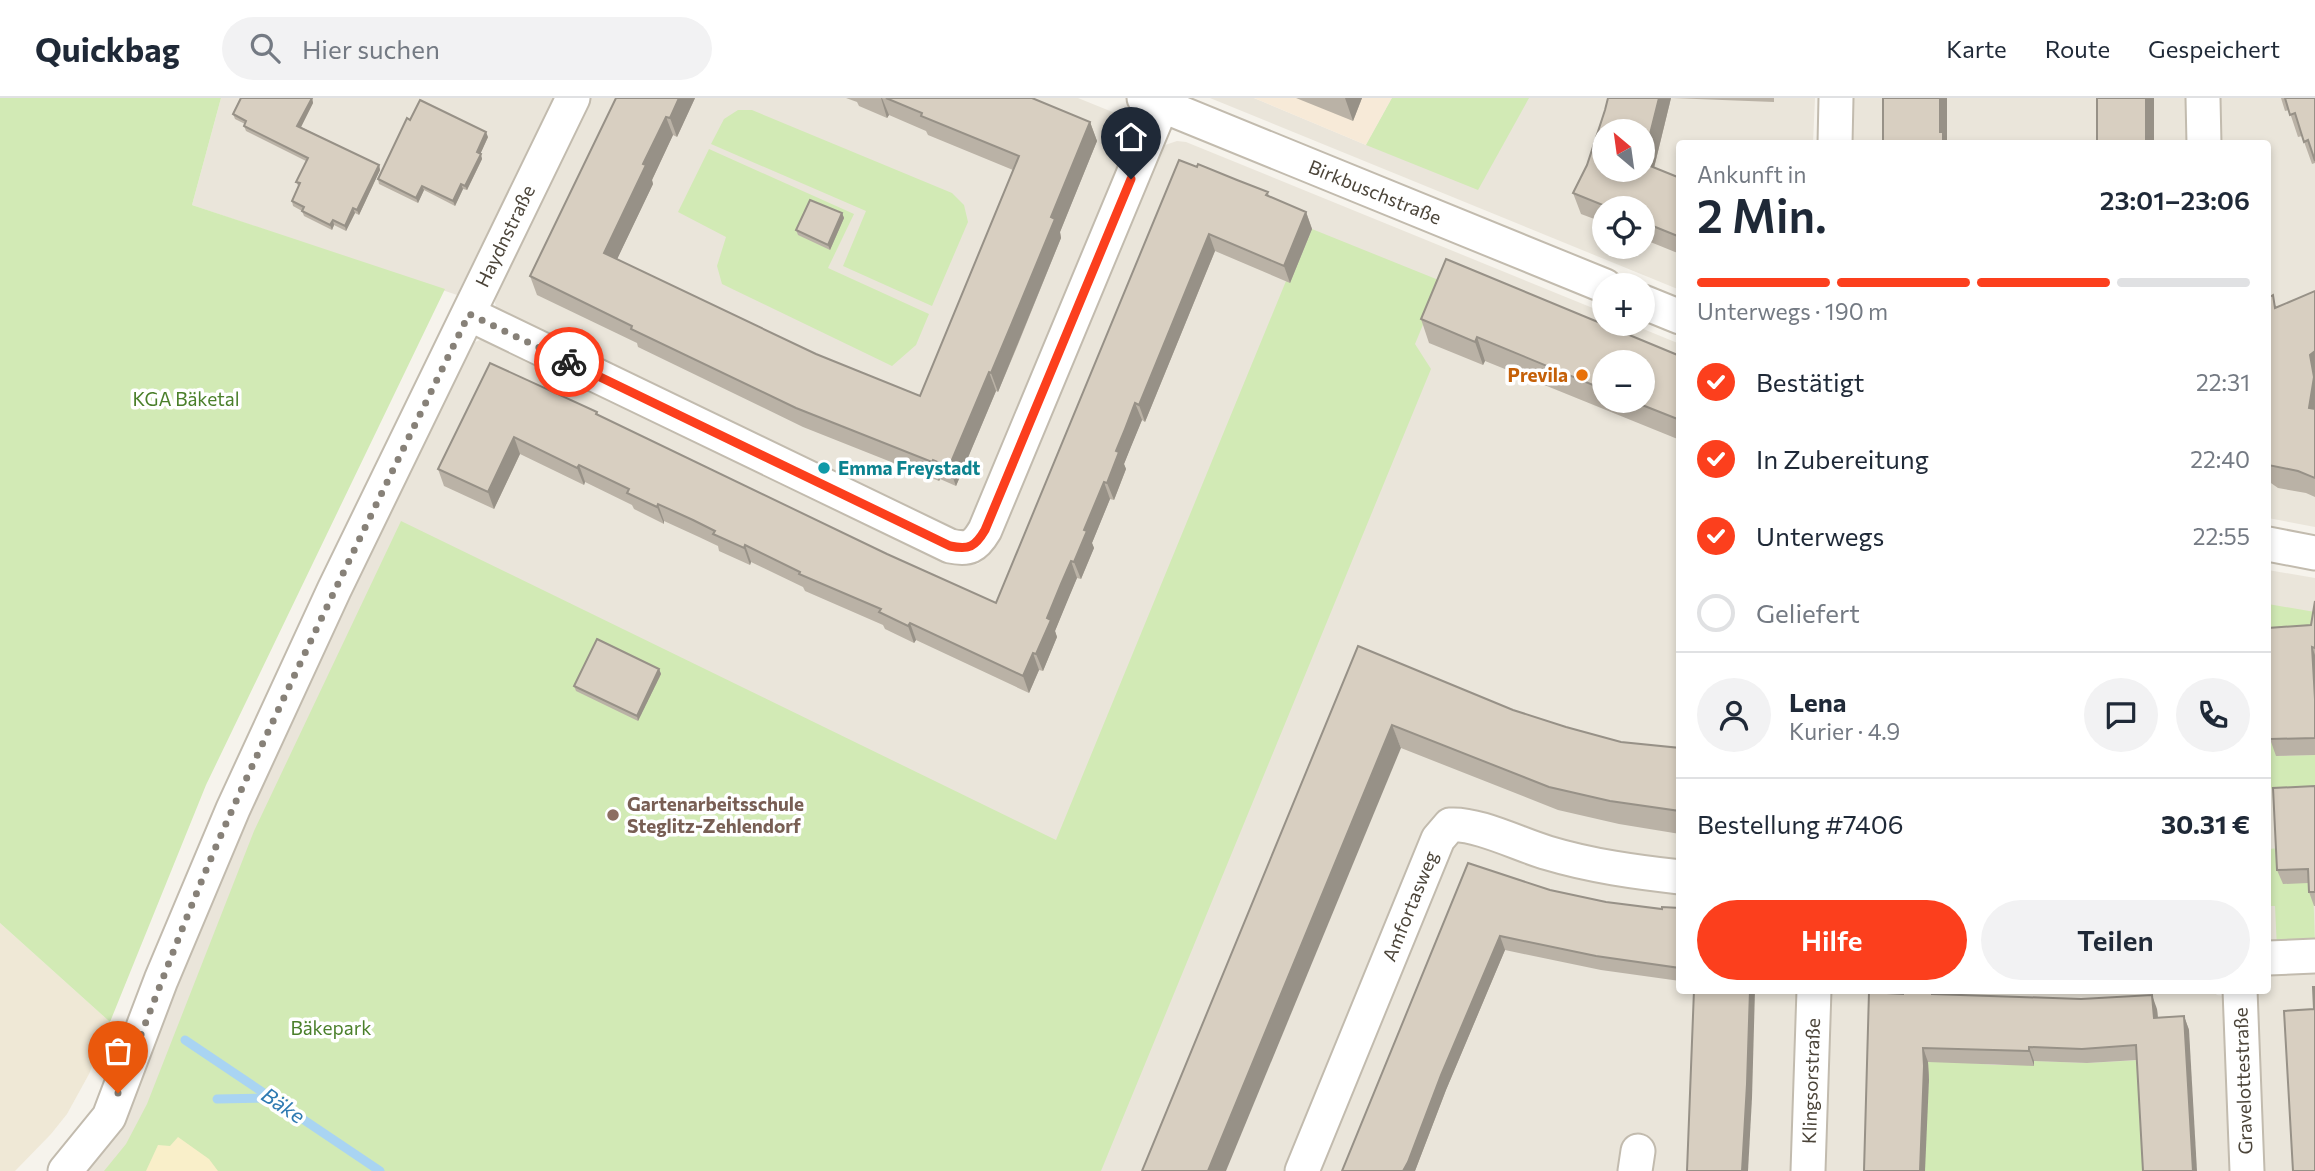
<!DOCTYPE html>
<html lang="de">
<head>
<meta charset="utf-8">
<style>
  :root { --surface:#fff; --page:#f2f2f3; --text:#1f2937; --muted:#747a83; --line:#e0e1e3; --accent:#fc3f1d }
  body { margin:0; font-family:Commissioner,sans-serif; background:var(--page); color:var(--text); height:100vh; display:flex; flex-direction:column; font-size:26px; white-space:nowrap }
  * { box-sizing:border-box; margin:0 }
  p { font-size:23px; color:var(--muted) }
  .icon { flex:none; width:38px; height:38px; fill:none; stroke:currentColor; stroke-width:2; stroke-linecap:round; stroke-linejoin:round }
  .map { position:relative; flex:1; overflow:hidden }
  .details { position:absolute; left:1676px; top:42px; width:595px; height:854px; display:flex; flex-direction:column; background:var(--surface); border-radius:7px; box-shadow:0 4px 10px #0003 }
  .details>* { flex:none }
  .needle { width:46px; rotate:331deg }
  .controls { position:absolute; left:1592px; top:21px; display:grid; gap:14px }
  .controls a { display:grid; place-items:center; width:63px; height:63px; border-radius:50%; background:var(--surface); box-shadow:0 4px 10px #0003; font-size:35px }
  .pin { position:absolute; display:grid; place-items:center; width:60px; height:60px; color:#fff; margin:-72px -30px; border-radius:50% 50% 50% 0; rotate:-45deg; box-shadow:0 0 7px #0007 }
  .pin .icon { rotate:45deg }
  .courier { position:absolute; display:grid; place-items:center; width:70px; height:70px; margin:-35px; border:5px solid #fc3f1d; border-radius:50%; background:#fff; color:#222; box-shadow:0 2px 9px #0007 }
  .overview em { font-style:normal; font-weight:600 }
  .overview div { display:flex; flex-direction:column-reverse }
  .overview { display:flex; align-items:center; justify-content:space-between; height:119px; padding:0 21px }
  h1 { font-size:46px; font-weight:600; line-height:52px }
  .bar { display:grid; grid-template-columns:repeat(4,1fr); gap:10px 7px; align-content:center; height:84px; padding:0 21px }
  .bar i { height:9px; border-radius:5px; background:var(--line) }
  .bar .on { background:var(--accent) }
  .bar p { grid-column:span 4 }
  .line { display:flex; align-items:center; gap:18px; padding:0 21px; border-top:2px solid var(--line) }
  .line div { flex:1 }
  .round { display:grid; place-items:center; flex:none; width:74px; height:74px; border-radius:37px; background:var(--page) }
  ol { padding:0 21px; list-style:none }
  li { display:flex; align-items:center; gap:21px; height:77px }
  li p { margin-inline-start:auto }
  li .icon { padding:7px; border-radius:50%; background:var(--accent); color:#fff; stroke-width:4 }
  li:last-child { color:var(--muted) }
  li i { width:38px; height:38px; border:4px solid var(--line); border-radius:50% }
  .button { display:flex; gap:14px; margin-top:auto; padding:14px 21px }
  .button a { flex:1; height:80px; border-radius:42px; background:var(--accent); color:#fff; font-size:28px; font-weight:600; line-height:80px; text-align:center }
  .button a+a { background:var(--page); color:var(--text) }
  header { display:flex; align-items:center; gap:42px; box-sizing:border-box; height:98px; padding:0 35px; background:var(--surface); border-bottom:2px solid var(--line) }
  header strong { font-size:33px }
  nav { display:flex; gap:38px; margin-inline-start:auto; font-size:24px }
  .search { width:490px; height:63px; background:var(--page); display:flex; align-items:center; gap:18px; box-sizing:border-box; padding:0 24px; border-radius:38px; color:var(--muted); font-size:26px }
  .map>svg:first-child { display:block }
  .residential { fill:#eae5da; fill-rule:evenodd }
  .commercial { fill:#f7ead8 }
  .education { fill:#efe8d6 }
  .green { fill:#d2eab5 }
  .sand { fill:#f9efc9 }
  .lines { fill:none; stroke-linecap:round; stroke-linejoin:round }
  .stream { stroke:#a9d4f2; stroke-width:9 }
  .minor-casing { stroke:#c2bbae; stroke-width:37 }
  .minor { stroke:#fff; stroke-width:33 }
  .wall { fill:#bab2a6; fill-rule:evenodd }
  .shaded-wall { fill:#979187 }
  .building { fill:#d8cfc1; stroke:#979187; stroke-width:2 }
  .done { stroke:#878178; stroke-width:7; stroke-dasharray:0 12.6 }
  .route { stroke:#fc3f1d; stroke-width:9 }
  .food-dot { fill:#e8710a; stroke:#fff; stroke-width:2.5 }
  .culture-dot { fill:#0f9aa8; stroke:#fff; stroke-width:2.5 }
  .education-dot { fill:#8d6e63; stroke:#fff; stroke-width:2.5 }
  .labels { text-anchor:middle; stroke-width:7; stroke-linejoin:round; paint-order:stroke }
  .street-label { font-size:19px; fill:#4b4439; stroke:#fff }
  .food-label { font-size:19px; font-weight:bold; fill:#c56008; stroke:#fff; text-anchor:end }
  .park-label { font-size:19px; fill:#4a7f2a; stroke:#fff }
  .culture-label { font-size:19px; font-weight:bold; fill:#0d838f; stroke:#fff; text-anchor:start }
  .education-label { font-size:19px; font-weight:bold; fill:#785e54; stroke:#fff; text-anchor:start }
  .water-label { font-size:21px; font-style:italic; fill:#2e7ab2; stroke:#fff }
</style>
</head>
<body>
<header>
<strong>Quickbag</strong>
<div class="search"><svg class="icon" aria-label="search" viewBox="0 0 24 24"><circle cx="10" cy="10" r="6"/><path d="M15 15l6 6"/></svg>Hier suchen</div>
<nav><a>Karte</a><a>Route</a><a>Gespeichert</a></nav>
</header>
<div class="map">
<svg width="2315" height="1073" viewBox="0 0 2315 1073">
  <rect width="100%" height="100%" fill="#f6f3ec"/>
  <g class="residential">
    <polygon points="221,0 553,0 457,197 192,107"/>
    <polygon points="590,0 1078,0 1115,15 1125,22 1131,32 1133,41 978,424 964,436 497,212 495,205 496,194"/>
    <path d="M1210,0h44l112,47 26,-47h423l-2,45 -133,1v146zM1605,33h38v39h-38zM1605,110h38v39h-38z"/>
    <polygon points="1854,0 2193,0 2194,45 1853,46"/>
    <polygon points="2217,0 2315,0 2315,429 2268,420 2268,46 2218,45"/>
    <path d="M1177,43l9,1 419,171v11h26l49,20v521l-158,-31 -66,-25h-9l-7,3 -5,5 -146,354h-1204l49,-77 97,-244 93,-202 149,-305 9,-4 479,225 10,1 7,-1 10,-8 163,-398 11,-12zM1605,264h38v39h-38z"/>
    <polygon points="2268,472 2315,480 2315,1073 1826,1073 1831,893 2212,892 2217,897 2225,898 2253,897 2268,892"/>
    <polygon points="1460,740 1680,790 1680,892 1796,893 1790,1073 1313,1073 1445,752"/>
  </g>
  <polygon class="commercial" points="1254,0 1392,0 1366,47"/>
  <polygon class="education" points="0,825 110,924 89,976 67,1016 51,1036 15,1073 0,1073"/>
  <g class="green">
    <polygon points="0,0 221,0 192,107 445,191 206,687 110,924 0,825"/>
    <polygon points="1392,0 1529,0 1478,92 1366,47"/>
    <polygon points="738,12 752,12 952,95 964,107 968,124 932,208 843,168 866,113 711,46 724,21"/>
    <polygon points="709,51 854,116 828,170 929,216 916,247 892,268 722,186 717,168 726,139 678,114"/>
    <polygon points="1312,131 1441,183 1415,246 1431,271 1101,1073 104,1073 126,1046 147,1006 254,733 401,423 1056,742 1286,183 1290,184"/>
    <polygon points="2268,506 2315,514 2315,546 2268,570"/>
    <polygon points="2268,635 2274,635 2276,658 2315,657 2315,702 2278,690 2268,691"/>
    <polygon points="2281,750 2313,785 2315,849 2277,851 2275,808 2268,808 2268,751"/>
    <polygon points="1924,961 1994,967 2033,967 2034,963 2087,965 2141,962 2147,1073 1923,1073 1929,978"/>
  </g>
  <polygon class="sand" points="178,1039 209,1061 218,1073 146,1073 158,1047 170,1048"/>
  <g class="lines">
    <g class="stream">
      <polyline points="185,942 380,1073"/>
      <polyline points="217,1001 270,1000"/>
    </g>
    <g class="minor-casing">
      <g id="minor">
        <polyline points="1144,0 1605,188"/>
        <polyline points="2203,0 2204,46"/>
        <polyline points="1835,46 1836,0"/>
        <polyline points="1643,204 1680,219"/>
        <path d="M469,216l481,232c19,4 25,1 35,-16l177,-425"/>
        <polyline points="2268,446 2315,455"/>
        <polyline points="2268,860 2315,858"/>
        <polyline points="2240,892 2247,1073"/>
        <polyline points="65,1073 109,1019 161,882 233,711 334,492 573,0"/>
        <path d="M1302,1073l136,-332 12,-14c28,-2 70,20 98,28 43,13 88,19 132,24"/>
        <polyline points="1635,1073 1638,1053"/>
        <polyline points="1808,1073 1814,892"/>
      </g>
    </g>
    <use href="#minor" class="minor"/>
  </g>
  <g class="wall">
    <polygon points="240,0 312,0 313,5 301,29 379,67 380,72 359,117 355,115 346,133 334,127 332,132 304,118 302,113 293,108 292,103 299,89 296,84 306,63 246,33 244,28 245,26 235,21 233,16"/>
    <polygon points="616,0 695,0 677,39 673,37 652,82 653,86 617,161 816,256 920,298 1013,72 928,37 926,33 889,17 887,20 859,8 857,4 846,0 1032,0 1090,24 1097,43 1060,134 1061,140 1019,244 998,294 996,293 956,388 940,381 939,383 803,329 638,249 637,245 537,197 530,178"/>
    <polygon points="1296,0 1362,0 1353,23"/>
    <polygon points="1608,0 1774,0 1774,4 1671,0 1654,70 1680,80 1680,156 1643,141 1643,110 1605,110 1605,125 1581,116 1573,95 1587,67 1605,12"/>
    <polygon points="2281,0 2315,0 2315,65 2312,66 2302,38 2298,39 2289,12 2285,13"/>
    <polygon points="410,22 488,39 480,56 482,61 467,92 463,91 455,108 424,92 418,105 379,86 378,81"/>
    <polygon points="1197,69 1268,94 1269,99 1306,114 1312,131 1290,185 1215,153 1145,324 1142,322 1131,348 1124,366 1126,371 1114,402 1110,401 1092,445 1094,450 1081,481 1077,480 1067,503 1055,533 1057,539 1043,573 1039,572 1029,595 916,542 914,545 885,531 883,527 805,493 803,489 751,464 750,467 719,453 718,448 699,439 664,423 664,426 634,411 632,407 585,384 584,387 520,356 494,411 444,388 438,371 490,265 597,314 598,317 887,456 996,505"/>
    <polygon points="842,115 844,120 830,152 798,137 796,132"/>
    <polygon points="2315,193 2315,399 2306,395 2278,390 2268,383 2268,200 2277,209"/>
    <path d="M1421,221l259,37v84l-195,-79 -2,4 -54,-22zM1605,264l38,39h-38z"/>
    <polygon points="2315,503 2315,657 2276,658 2270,641 2311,527"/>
    <polygon points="1358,548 1513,612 1566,629 1621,644 1680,650 1680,736 1619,726 1558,712 1401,650"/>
    <polygon points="659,571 661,576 638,623 576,593 574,588"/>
    <polygon points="2315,688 2315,808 2314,808 2309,794 2308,785 2283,786 2277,772"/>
    <polygon points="1468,765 1550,792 1606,804 1662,811 1680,810 1680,883 1601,872 1505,852 1446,992 1415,1073 1342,1073"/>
    <polygon points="1903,896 1933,896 2157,911 2158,919 2184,918 2189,932 2137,962 2087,965 2034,963 2034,968 1928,964 1929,982"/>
  </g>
  <g class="shaded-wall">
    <polygon points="312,0 313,5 299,33 297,28"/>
    <polygon points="679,0 695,0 677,39 670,20"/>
    <polygon points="881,0 882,0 889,17 887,20"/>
    <polygon points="1345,0 1362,0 1353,23"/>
    <polygon points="1659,0 1671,0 1650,86 1643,66"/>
    <polygon points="1940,0 1947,0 1947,45 1943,46 1940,34"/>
    <rect x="2146" y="0" width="8" height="46"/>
    <polygon points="666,19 673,37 652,82 653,86 611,174 604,155 643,66"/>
    <polygon points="1090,24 1097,43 1060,134 1061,140 998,294 991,275 1051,119"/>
    <polygon points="486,34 488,39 479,59 477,54"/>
    <polygon points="481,56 482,61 467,92 465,88"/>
    <polygon points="379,67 380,72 359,117 357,112"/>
    <polygon points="461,86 463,91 455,108 453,103"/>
    <polygon points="422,88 424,92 418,105 416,100"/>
    <polygon points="353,110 355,115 346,133 345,128"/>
    <polygon points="1306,114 1312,131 1290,185 1284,168"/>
    <polygon points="842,115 844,120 830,152 828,147"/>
    <polygon points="333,122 334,127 332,132 330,127"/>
    <polygon points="1209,136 1215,153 1145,324 1139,307"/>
    <polygon points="1477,239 1485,263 1483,267 1475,244"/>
    <polygon points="2315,253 2315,326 2309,310 2310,257"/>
    <polygon points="989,274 996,293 956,388 949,369"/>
    <polygon points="1135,305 1142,322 1124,366 1126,371 1114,402 1107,385 1116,353"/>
    <polygon points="514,339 520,356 494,411 488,394"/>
    <polygon points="933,362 940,381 939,383 932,364"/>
    <polygon points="579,367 585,384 584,387 577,370"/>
    <polygon points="1104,384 1110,401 1092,445 1094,450 1081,481 1074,464 1084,432"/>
    <polygon points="658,406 664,423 664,426 657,409"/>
    <polygon points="745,447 751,464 750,467 744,450"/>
    <polygon points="1071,463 1077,480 1055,533 1057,539 1043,573 1036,556 1047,520"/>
    <polygon points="910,525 916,542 914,545 908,528"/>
    <polygon points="2312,549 2315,557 2315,601"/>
    <polygon points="1033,555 1039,572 1029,595 1023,578"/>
    <polygon points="659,571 661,576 638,623 637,618"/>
    <polygon points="1392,627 1401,650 1226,1073 1208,1073"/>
    <polygon points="1500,838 1505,852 1446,992 1415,1073 1403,1073 1441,977"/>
    <polygon points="1750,892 1755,892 1752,1000 1748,1073 1742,1073"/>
    <polygon points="2152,897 2157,911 2159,934 2154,920"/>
    <polygon points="2184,918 2189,932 2197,1073 2193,1073"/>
    <polygon points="2029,949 2034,963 2034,968 2029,953"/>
    <polygon points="1923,950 1928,964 1929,982 1925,1073 1920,1073"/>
  </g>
  <g class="building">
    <polygon points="241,0 312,0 297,28 379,67 357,112 353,110 345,128 333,122 330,127 302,113 304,109 292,103 300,85 296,84 308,60 244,28 246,23 233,16"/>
    <polygon points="616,0 679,0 670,20 666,19 643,66 646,67 604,155 816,256 920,298 1019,58 921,18 922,15 886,0 1032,0 1090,24 1051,119 1055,121 1012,225 991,275 989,274 949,369 933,362 932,364 796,310 631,231 632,228 530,178"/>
    <polygon points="1608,0 1659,0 1643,64 1643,33 1605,33 1605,72 1643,72 1643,65 1680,80 1680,139 1643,124 1643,110 1610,110 1573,95 1587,67 1605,12"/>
    <polygon points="1883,0 1940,0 1940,34 1943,34 1943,46 1883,46"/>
    <rect x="2097" y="0" width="49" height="46"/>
    <polygon points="2285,0 2315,0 2315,63 2308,42 2304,44 2295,15 2290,17"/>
    <polygon points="420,2 486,34 477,54 481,56 465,88 461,86 453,103 422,88 416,100 378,81 407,20 410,22"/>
    <polygon points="1179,62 1197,69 1198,66 1237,82 1268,94 1266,97 1306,114 1284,168 1209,136 1139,307 1135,305 1125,331 1116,353 1119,354 1107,385 1104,384 1084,432 1087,433 1074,464 1071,463 1061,486 1047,520 1051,522 1036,556 1033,555 1023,578 910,525 908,528 879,514 881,511 799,476 800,474 745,447 744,450 713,436 715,433 693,422 658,406 657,409 627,395 629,391 579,367 577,370 514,339 488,394 438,371 490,265 597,314 596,316 887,456 996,505"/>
    <polygon points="810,102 842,115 828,147 796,132"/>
    <polygon points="1446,161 1680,258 1680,322 1632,303 1643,303 1643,264 1605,264 1605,292 1477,239 1475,244 1421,221"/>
    <polygon points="2315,193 2315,253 2310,257 2314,279 2309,310 2315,311 2315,380 2298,373 2268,367 2268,200 2273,197 2275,210"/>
    <polygon points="2315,503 2315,550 2312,549 2315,601 2315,640 2270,641 2268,610 2268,530 2311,527"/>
    <polygon points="597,541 659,571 637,618 574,588"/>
    <polygon points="1358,548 1513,612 1566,629 1621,644 1680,650 1680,713 1610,703 1549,689 1392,627 1208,1073 1142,1073"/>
    <polygon points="2315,688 2315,794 2309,794 2308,771 2277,772 2273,690"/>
    <polygon points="1468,765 1550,792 1606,804 1662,811 1662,809 1680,810 1680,870 1596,858 1500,838 1441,977 1408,1064 1403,1073 1342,1073"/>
    <polygon points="2313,889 2315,889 2315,1073 2293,1073 2284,913 2314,911"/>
    <polygon points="1694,892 1750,892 1747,986 1742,1073 1687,1073"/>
    <polygon points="1903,893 1932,894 1932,896 2081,901 2152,897 2154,920 2184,918 2193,1073 2143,1073 2136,947 2082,951 2029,949 2029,953 1923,950 1924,968 1920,1073 1864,1073 1869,894 1903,896"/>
  </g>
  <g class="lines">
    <path class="done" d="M118,995c38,-95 73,-192 115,-285 76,-167 156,-330 236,-494l100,48"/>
    <path class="route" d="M569,264l381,184c19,4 25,1 35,-16l146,-351"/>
  </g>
  <circle class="food-dot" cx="1582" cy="277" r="7"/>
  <circle class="culture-dot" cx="824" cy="370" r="7"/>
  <circle class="education-dot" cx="613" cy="717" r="7"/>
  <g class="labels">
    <g class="street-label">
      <text transform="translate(1375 94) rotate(22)" y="7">Birkbuschstraße</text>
      <text transform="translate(505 138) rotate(-64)" y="7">Haydnstraße</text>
      <text transform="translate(1410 808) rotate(-68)" y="7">Amfortasweg</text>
      <text transform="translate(1811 983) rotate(-88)" y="7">Klingsorstraße</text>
      <text transform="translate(2243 983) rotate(-92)" y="7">Gravelottestraße</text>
    </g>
    <g class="food-label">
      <text x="1568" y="284">Previla</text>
    </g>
    <g class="park-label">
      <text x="186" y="308">KGA Bäketal</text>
      <text x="331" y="937">Bäkepark</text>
    </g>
    <g class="culture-label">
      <text x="838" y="377">Emma Freystadt</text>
    </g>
    <g class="education-label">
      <text x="627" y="713">Gartenarbeitsschule<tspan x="627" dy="22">Steglitz-Zehlendorf</tspan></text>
    </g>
    <g class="water-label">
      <text transform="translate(283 1008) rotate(34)" y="7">Bäke</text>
    </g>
  </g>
</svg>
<div class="controls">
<a><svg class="needle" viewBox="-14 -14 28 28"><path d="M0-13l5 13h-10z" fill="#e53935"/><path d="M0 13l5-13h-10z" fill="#747a83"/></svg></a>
<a><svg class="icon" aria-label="locate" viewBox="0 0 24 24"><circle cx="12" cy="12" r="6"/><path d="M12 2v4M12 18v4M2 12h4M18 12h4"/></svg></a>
<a>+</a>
<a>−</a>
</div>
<div class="pin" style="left:118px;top:995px;background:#ea580c"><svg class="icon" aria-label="bag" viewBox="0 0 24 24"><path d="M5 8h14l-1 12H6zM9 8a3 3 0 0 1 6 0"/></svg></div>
<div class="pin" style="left:1131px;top:81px;background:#1f2937"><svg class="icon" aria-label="home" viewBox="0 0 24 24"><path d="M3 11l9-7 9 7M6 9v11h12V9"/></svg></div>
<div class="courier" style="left:569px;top:264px"><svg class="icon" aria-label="bike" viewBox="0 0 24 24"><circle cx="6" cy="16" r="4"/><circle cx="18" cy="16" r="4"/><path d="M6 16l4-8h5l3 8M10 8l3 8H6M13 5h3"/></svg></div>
<section class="details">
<div class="overview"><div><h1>2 Min.</h1><p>Ankunft in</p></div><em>23:01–23:06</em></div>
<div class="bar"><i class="on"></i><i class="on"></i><i class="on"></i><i></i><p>Unterwegs · 190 m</p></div>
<ol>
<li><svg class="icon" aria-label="check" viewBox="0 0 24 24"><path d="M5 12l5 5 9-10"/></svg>Bestätigt<p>22:31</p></li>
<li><svg class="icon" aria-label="check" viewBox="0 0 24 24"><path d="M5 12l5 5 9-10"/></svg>In Zubereitung<p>22:40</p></li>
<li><svg class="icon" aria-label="check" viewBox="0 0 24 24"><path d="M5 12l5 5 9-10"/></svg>Unterwegs<p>22:55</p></li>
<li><i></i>Geliefert</li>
</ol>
<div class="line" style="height:126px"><a class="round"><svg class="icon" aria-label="person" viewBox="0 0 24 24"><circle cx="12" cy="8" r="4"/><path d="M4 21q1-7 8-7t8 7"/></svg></a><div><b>Lena</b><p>Kurier · 4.9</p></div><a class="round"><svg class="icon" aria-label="chat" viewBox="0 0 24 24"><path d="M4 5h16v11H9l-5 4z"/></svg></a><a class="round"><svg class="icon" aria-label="phone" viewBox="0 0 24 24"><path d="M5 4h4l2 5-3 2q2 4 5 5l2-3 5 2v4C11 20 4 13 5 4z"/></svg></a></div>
<div class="line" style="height:91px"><div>Bestellung #7406</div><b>30.31 €</b></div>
<div class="button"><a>Hilfe</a><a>Teilen</a></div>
</section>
</div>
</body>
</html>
